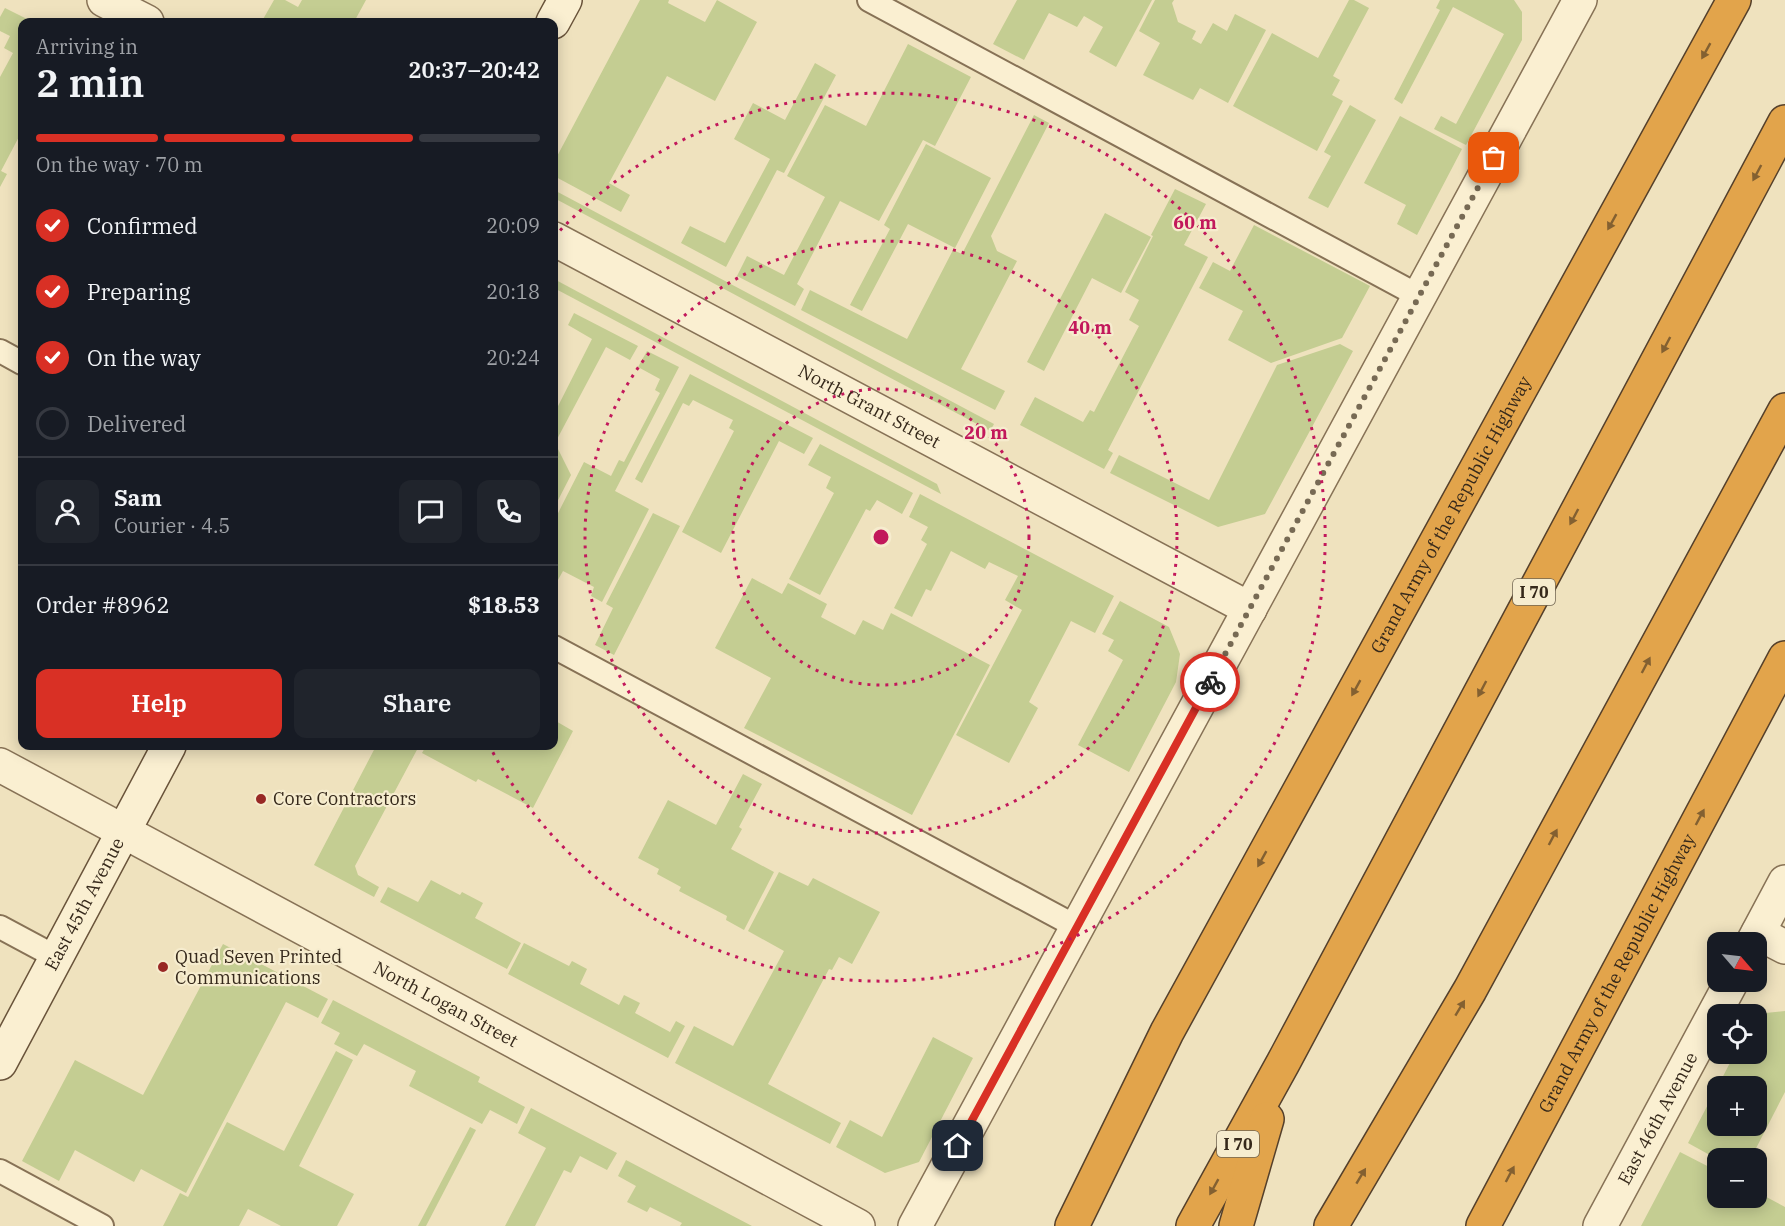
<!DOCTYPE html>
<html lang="en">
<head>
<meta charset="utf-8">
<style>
  :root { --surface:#171b24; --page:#20242c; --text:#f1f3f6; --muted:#9ea1a6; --line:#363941; --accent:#d93025 }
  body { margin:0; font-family:"IBM Plex Serif",serif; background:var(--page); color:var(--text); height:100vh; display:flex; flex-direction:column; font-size:22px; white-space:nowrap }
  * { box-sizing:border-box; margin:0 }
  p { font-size:20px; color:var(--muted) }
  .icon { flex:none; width:33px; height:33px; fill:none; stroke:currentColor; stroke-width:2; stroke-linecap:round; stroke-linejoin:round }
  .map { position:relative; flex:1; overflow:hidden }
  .drawer { position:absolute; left:18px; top:18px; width:540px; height:732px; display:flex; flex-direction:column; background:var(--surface); border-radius:12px; box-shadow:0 3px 15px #0003 }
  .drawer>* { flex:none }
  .needle { width:39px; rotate:118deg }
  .tools { position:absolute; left:1707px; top:932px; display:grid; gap:12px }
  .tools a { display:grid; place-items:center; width:60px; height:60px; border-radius:12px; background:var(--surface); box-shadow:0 3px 15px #0003; font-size:30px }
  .pin { position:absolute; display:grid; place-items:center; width:51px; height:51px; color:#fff; margin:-26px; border-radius:12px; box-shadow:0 3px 9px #0006 }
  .courier { position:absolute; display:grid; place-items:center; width:60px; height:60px; margin:-30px; border:4px solid #d93025; border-radius:50%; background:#fff; color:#222; box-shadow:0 2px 8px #0007 }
  .overview em { font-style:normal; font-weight:600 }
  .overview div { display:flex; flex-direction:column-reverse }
  .overview { display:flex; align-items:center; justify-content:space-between; height:102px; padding:0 18px }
  h1 { font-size:39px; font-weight:600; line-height:45px }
  .bar { display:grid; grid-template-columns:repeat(4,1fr); gap:9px 6px; align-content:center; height:72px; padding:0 18px }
  .bar i { height:8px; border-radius:4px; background:var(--line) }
  .bar .selected { background:var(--accent) }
  .bar p { grid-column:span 4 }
  .line { display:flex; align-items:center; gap:15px; padding:0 18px; border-top:2px solid var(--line) }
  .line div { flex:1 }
  .round { display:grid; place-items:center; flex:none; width:63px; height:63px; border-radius:12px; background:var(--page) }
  ol { padding:0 18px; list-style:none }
  li { display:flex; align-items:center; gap:18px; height:66px }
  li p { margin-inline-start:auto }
  li .icon { padding:6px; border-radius:50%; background:var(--accent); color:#fff; stroke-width:4 }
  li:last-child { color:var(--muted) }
  li i { width:33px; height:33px; border:3px solid var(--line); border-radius:50% }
  .primary-button { display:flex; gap:12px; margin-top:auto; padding:12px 18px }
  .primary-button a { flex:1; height:69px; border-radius:12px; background:var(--accent); color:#fff; font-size:24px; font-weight:600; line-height:69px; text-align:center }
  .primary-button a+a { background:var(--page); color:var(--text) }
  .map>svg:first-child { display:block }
  .green { fill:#c4cd92 }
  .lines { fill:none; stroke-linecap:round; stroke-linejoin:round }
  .lane-casing { stroke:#877256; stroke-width:26 }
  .street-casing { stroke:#877256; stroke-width:36 }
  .secondary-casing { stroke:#69533a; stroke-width:36 }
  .highway-casing { stroke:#55402b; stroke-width:36 }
  .lane { stroke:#faefd1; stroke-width:22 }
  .street { stroke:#faefd1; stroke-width:33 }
  .secondary { stroke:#faefd1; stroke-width:33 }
  .highway { stroke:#e2a44b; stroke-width:33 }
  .oneway { fill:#836031 }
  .done { stroke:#776a54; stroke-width:6; stroke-dasharray:0 10.8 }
  .route { stroke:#d93025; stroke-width:8 }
  .ring { fill:none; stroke:#c2185b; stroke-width:3; stroke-dasharray:3 6 }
  .poi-dot { fill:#982825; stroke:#f6ecce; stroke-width:2 }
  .labels { text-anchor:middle; stroke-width:4.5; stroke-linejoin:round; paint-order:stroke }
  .shield { fill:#f6ecce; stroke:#706451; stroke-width:1.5 }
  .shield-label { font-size:16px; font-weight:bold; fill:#36291b }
  .street-label { font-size:18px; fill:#36291b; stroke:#f6ecce }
  .poi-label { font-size:18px; fill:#36291b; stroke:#f6ecce; text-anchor:start }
  .centre { fill:#c2185b; stroke:#f6ecce; stroke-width:3 }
  .ring-label { font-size:18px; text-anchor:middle; font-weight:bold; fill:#c2185b; stroke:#f6ecce; stroke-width:4.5; stroke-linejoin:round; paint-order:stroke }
</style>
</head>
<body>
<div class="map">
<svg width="1785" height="1226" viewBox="0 0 1785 1226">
  <rect width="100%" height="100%" fill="#efe2be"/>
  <g class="green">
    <polygon points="274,0 285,0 298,7 302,0 366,0 354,22 264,22 262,21"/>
    <polygon points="640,0 669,0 668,3 705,22 717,0 757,22 715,101 667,76 609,183 630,195 621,212 554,176 554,162"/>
    <polygon points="1017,0 1152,0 1116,67 1089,52 1103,27 1084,16 1077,27 1049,13 1024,60 993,44"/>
    <polygon points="1155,0 1174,0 1172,3 1178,22 1196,31 1192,39 1201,44 1213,23 1227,31 1235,14 1266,30 1228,103 1200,88 1193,100 1143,75 1160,43 1139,31"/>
    <polygon points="1349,0 1354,0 1369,8 1333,76 1340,80 1332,95 1343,101 1317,151 1233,106 1272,33 1318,58"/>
    <polygon points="1440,0 1514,0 1522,12 1522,40 1466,145 1434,129 1441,116 1456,124 1504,34 1453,7 1402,104 1394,99 1440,10 1436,8"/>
    <polygon points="5,8 33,22 22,22 22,131 1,171 7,174 0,187 0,77 13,53 4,48 10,36 0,31 0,17"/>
    <polygon points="908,44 971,77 935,146 923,140 879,221 840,201 797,284 804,289 795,306 737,276 747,256 784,275 825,197 787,176 825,105 866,126"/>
    <polygon points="815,63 836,75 784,173 777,170 726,267 681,243 690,226 725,243 770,159 734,139 753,103 785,120"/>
    <polygon points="1350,105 1376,120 1328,208 1308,198 1331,156 1324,152"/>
    <polygon points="1034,115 1049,123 991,236 997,251 1017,261 961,369 1005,391 995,410 801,310 810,290 907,339 953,250 962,254"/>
    <polygon points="1400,116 1462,149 1417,235 1397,224 1406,205 1364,183"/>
    <polygon points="926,144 991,178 955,248 908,224 862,311 850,305 890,229 884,225"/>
    <polygon points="1175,189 1206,204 1184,245 1208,257 1108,450 1113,453 1104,469 1020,425 1035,397 1083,422 1090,410 1094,412 1139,326 1129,320 1139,300 1125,292 1153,236 1151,235"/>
    <polygon points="554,190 994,424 990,431 554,198"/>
    <polygon points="1105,213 1151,237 1121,293 1092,278 1044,371 1027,362"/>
    <polygon points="1254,225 1370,286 1342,338 1271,363 1228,340 1243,311 1199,288 1213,262 1230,271"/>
    <polygon points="554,279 937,484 941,494 554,288"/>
    <polygon points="574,313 638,346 630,360 606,347 555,443 571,475 554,508 554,414 592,339 568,325"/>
    <polygon points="1340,344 1353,351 1265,514 1218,527 1110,473 1119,455 1209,500 1277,365"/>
    <polygon points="647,351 679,367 615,491 649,509 602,602 591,596 594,587 563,571 554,587 554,521 584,462 611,476 619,460 624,462 660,393 655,390 660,379 638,367"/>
    <polygon points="690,374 813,438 804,454 779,441 721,553 682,532 734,431 729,428 733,420 693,400 689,406 683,403 642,483 635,479"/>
    <polygon points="820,444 913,493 902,514 877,500 870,511 866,509 820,595 789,579 834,493 826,488 831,477 808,465"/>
    <polygon points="920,494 1114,596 1095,633 1071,621 1029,702 1038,708 1009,763 956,735 1022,610 1005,600 1018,576 989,562 985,569 951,551 931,591 926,589 912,617 894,608 927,544 921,540 928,527 909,517"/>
    <polygon points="653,513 680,526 614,655 595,645 613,608 606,604"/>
    <polygon points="752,578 782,594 788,583 827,604 821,617 855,635 863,620 883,630 891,613 990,665 912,815 744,728 771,678 715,648"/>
    <polygon points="1120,601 1169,627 1180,654 1176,682 1129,772 1078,745 1123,660 1108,651 1114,640 1102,634"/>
    <polygon points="554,720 573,731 533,808 478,779 476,782 422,753 426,746 554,746"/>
    <polygon points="376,746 419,746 355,866 358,875 379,887 374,897 314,865"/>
    <polygon points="743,774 762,784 739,827 742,829 731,849 774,872 744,930 726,920 727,916 679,891 681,887 657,874 659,869 638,858 668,800 716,825"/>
    <polygon points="779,872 808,886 813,878 880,912 852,964 839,957 832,970 829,969 768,1084 841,1123 830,1144 675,1063 694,1026 733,1046 784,951 748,931"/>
    <polygon points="431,880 460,895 462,892 483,903 475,918 521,943 507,969 380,902 388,887 418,902"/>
    <polygon points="524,943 569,966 572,961 587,969 580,984 619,1005 624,995 640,1003 635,1013 670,1032 676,1021 685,1026 668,1058 508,974"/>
    <polygon points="223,944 328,999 318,1018 286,1002 186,1193 141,1169 134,1182 75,1150 59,1181 22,1161 75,1060 143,1095"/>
    <polygon points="333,1000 480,1077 478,1082 525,1107 517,1124 490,1110 482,1124 409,1086 416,1071 364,1044 357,1056 334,1044 340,1033 321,1023"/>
    <polygon points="1785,1011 1785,1092 1751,1158 1717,1159 1688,1143 1717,1087 1718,1125 1756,1125 1756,1086 1718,1086 1735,1053 1756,1053 1756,1014"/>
    <polygon points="933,1037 973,1058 919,1162 885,1173 836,1147 850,1120 882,1137"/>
    <polygon points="336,1051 353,1060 299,1166 354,1194 337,1226 281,1226 248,1209 239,1226 163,1226 180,1193 188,1197 227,1122 284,1151"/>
    <polygon points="531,1108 617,1153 607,1170 580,1156 571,1173 564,1170 535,1226 505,1226 546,1148 518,1133"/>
    <polygon points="470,1127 476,1130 426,1226 418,1226"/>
    <polygon points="1680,1152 1717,1171 1718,1197 1756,1197 1757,1192 1785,1207 1785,1226 1641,1226"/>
    <polygon points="626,1160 752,1226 680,1226 682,1223 650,1207 647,1212 627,1202 636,1186 618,1176"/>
  </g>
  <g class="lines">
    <g class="lane-casing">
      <g id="lane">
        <polyline points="869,0 1419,296"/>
        <polyline points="0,351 22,363"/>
        <polyline points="554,647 1077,927"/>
        <polyline points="0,927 56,957"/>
        <polyline points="0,1171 102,1226"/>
      </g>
    </g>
    <g class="street-casing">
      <g id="street">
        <polyline points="104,0 147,22"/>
        <path id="s1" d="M554,239l696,370"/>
        <path id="s2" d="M0,765l858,461"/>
        <polyline points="1758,933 1785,947"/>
        <polyline points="1753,942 1785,882"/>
        <polyline points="915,1226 1580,0"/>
        <path id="s3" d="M1600,1226l132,-245"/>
      </g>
    </g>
    <g class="secondary-casing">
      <g id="secondary">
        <polyline points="553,22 565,0"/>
        <path id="s4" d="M0,1063l169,-317"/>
      </g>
    </g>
    <g class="highway-casing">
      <g id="highway">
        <path id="s5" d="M1072,1226l95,-194 567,-1032"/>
        <polyline points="1193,1226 1283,1063 1785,122"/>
        <polyline points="1236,1226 1267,1119"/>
        <polyline points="1331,1226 1470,990 1785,410"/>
        <path id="s6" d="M1483,1226l302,-568"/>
      </g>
    </g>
    <use href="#lane" class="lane"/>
    <use href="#street" class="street"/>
    <use href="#secondary" class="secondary"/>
    <use href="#highway" class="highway"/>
  </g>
  <defs><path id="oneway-solid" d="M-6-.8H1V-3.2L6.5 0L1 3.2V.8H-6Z" transform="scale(1.5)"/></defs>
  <g class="oneway">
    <use href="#oneway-solid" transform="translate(1706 51) rotate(119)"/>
    <use href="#oneway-solid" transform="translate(1757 173) rotate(118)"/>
    <use href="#oneway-solid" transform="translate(1612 222) rotate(119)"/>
    <use href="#oneway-solid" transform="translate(1666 345) rotate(118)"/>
    <use href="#oneway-solid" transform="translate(1574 517) rotate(118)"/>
    <use href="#oneway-solid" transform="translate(1646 665) rotate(-62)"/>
    <use href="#oneway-solid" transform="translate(1356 688) rotate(119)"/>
    <use href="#oneway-solid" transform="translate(1482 689) rotate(118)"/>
    <use href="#oneway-solid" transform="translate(1700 817) rotate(-62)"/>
    <use href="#oneway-solid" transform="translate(1553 837) rotate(-62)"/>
    <use href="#oneway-solid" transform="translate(1262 859) rotate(119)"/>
    <use href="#oneway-solid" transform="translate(1460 1008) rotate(-59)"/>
    <use href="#oneway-solid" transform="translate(1510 1174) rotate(-62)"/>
    <use href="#oneway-solid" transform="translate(1361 1176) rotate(-59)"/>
    <use href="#oneway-solid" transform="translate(1214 1187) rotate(119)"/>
  </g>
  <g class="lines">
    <polyline class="done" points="1210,682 1494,158"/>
    <polyline class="route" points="958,1146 1210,682"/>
  </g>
  <g class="ring">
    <circle cx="881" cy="537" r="148"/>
    <circle cx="881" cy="537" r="296"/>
    <path d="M554 237A444 444 0 1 1 491 749"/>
  </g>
  <g class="poi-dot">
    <circle cx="261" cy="799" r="6"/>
    <circle cx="163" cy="967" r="6"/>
  </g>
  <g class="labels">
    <g class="shield">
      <rect x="1513" y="579" width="42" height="26" rx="4.5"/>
      <rect x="1217" y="1131" width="42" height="26" rx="4.5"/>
    </g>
    <g class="shield-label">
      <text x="1534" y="598">I 70</text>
      <text x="1238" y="1150">I 70</text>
    </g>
    <g class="street-label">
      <text dy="6" stroke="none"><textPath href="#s1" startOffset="357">North Grant Street</textPath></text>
      <text dy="6" stroke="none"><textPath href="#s5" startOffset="806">Grand Army of the Republic Highway</textPath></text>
      <text dy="6" stroke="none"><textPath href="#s4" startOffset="180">East 45th Avenue</textPath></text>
      <text dy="6" stroke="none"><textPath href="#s6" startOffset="286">Grand Army of the Republic Highway</textPath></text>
      <text dy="6" stroke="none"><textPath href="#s2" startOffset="506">North Logan Street</textPath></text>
      <text dy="6" stroke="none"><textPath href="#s3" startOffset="122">East 46th Avenue</textPath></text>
    </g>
    <g class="poi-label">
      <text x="273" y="805">Core Contractors</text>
      <text x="175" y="963">Quad Seven Printed<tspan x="175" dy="21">Communications</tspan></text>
    </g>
  </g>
  <circle cx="881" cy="537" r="9" class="centre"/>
  <g class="ring-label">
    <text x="1195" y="229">60 m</text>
    <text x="1090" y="334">40 m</text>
    <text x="986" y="439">20 m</text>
  </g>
</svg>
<div class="tools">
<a><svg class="needle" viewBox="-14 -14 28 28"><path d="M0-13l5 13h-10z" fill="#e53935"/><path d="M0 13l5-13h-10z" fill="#9ea1a6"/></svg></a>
<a><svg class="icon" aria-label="locate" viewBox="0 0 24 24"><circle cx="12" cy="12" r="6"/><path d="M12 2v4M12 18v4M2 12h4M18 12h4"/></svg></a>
<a>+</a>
<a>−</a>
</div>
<div class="pin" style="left:1494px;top:158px;background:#ea580c"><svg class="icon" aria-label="bag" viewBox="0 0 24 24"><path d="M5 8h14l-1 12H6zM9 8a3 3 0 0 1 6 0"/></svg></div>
<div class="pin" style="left:958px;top:1146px;background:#1f2937"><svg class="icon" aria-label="home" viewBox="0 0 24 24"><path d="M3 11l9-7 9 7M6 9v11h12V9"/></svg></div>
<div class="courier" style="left:1210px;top:682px"><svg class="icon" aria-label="bike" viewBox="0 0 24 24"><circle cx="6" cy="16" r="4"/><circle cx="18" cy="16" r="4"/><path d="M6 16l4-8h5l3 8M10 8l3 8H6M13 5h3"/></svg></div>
<section class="drawer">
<div class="overview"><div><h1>2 min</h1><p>Arriving in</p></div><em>20:37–20:42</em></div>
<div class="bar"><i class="selected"></i><i class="selected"></i><i class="selected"></i><i></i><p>On the way · 70 m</p></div>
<ol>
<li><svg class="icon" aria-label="check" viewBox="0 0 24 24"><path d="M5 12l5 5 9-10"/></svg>Confirmed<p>20:09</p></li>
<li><svg class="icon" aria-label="check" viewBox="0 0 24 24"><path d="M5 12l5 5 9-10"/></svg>Preparing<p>20:18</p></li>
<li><svg class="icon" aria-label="check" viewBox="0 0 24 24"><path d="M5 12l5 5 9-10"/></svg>On the way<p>20:24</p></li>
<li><i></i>Delivered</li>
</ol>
<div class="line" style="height:108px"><a class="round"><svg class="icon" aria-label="person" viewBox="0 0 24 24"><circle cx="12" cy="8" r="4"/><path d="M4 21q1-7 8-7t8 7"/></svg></a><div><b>Sam</b><p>Courier · 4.5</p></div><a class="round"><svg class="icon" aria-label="chat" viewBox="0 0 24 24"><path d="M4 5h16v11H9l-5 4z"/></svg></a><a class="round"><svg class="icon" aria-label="phone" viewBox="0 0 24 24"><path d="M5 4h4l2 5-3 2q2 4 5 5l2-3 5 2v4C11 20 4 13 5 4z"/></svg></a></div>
<div class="line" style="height:78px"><div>Order #8962</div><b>$18.53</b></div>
<div class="primary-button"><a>Help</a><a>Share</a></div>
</section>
</div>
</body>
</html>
